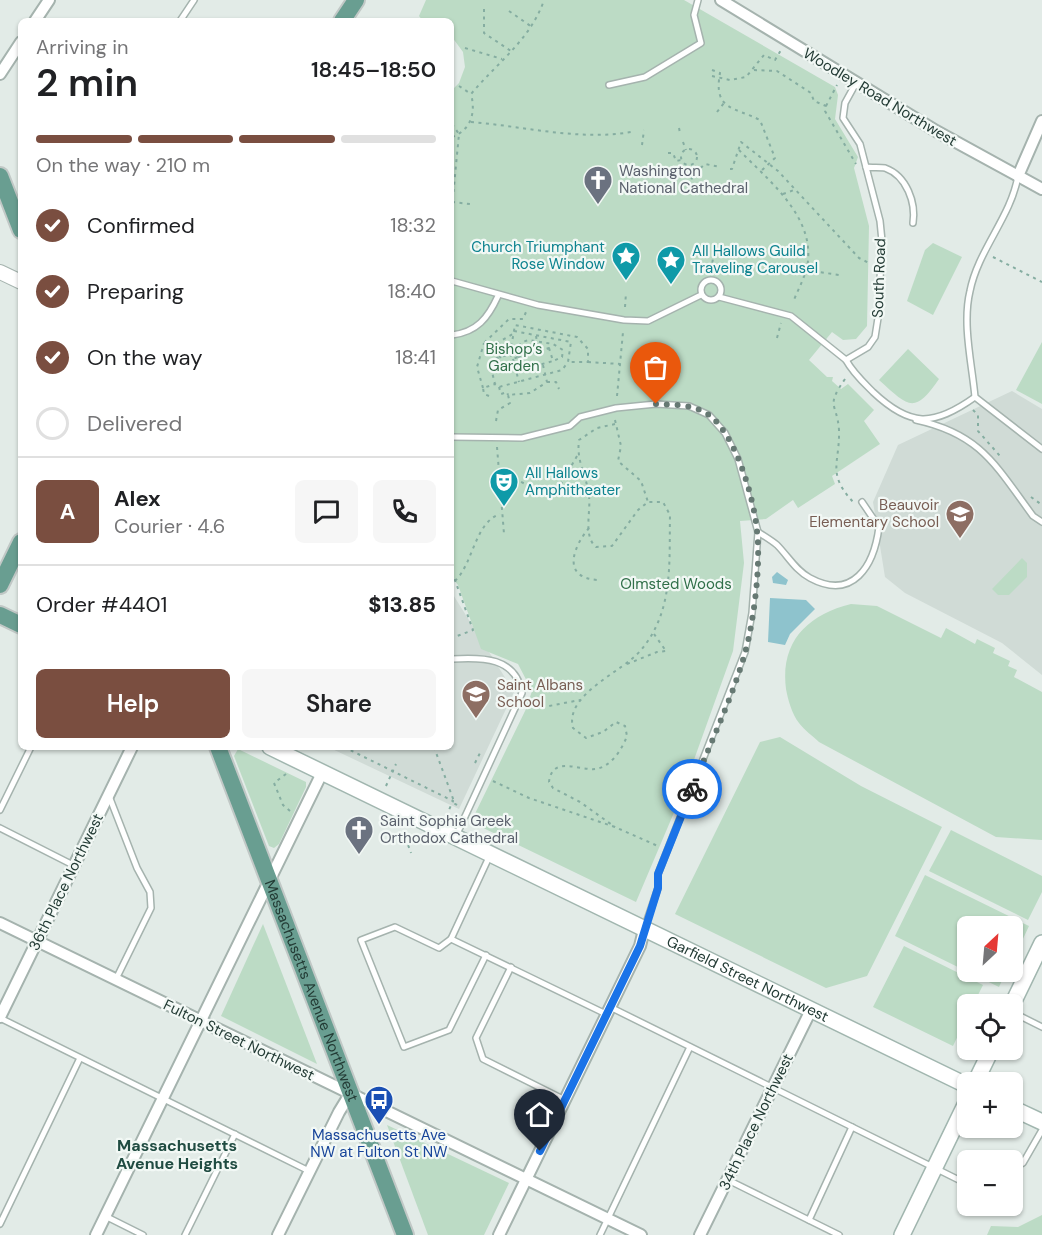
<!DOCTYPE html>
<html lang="en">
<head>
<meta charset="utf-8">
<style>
  :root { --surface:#fff; --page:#f6f6f6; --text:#202124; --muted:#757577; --line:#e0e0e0; --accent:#7a4e40 }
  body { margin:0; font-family:"DM Sans",sans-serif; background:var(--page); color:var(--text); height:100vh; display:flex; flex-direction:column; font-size:22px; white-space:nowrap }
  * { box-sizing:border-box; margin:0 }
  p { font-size:20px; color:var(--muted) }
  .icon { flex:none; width:33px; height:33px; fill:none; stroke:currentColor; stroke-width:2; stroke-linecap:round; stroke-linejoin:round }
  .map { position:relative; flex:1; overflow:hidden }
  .drawer { position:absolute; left:18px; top:18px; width:436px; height:732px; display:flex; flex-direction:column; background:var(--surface); border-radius:9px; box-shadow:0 2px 4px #0004 }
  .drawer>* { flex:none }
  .needle { width:39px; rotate:26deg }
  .fabs { position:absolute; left:957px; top:916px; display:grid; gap:12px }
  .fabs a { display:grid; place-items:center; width:66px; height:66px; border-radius:9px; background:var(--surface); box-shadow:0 2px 4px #0004; font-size:30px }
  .pin { position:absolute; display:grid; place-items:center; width:51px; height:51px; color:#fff; margin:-62px -26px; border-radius:50% 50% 50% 0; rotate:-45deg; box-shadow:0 0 6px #0007 }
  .pin .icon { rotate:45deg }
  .courier { position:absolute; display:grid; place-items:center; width:60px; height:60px; margin:-30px; border:4px solid #1a73e8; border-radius:50%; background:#fff; color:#222; box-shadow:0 2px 8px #0007 }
  .head em { font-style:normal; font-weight:600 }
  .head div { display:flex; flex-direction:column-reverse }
  .head { display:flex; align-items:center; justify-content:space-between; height:102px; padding:0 18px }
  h1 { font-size:39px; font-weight:600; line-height:45px }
  .bar { display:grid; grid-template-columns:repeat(4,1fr); gap:9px 6px; align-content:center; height:72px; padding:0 18px }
  .bar i { height:8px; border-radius:4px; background:var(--line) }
  .bar .on { background:var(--accent) }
  .bar p { grid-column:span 4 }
  .line { display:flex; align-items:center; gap:15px; padding:0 18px; border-top:2px solid var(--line) }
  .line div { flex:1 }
  .round { display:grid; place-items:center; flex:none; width:63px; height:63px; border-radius:9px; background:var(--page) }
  ol { padding:0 18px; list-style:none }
  li { display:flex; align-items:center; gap:18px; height:66px }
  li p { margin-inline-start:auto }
  li .icon { padding:6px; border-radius:50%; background:var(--accent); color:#fff; stroke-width:4 }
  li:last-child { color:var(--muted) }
  li i { width:33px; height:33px; border:3px solid var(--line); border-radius:50% }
  .action { display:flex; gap:12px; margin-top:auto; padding:12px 18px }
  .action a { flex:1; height:69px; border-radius:9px; background:var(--accent); color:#fff; font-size:24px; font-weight:600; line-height:69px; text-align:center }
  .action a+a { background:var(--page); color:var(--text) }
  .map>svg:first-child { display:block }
  .built { fill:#d0dbd6 }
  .green { fill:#bcdbc5 }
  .water { fill:#8ec3cd }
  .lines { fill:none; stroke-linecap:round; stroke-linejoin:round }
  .service-casing { stroke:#a5b3ae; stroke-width:8 }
  .minor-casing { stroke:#a5b3ae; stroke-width:14 }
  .tertiary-casing { stroke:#a5b3ae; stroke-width:16 }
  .secondary-casing { stroke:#a1b6af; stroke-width:18 }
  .primary-casing { stroke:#c1c8c6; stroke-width:20 }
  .path { stroke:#85ada1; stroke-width:2; stroke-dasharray:3 4.5; stroke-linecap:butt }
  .service { stroke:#fff; stroke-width:5 }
  .minor { stroke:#fff; stroke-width:10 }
  .tertiary { stroke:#fff; stroke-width:14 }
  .secondary { stroke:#fff; stroke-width:15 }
  .primary { stroke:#699e91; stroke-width:16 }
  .done { stroke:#667973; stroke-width:6; stroke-dasharray:0 10.8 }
  .route { stroke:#1a73e8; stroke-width:8 }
  .labels { text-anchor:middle; stroke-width:4.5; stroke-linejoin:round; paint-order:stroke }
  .street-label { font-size:15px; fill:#233b35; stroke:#f2f8f5 }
  .worship-label { font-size:15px; fill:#5b616d; stroke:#f2f8f5; text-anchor:start }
  .culture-label { font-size:15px; fill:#0d838f; stroke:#f2f8f5; text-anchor:start }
  .park-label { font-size:15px; fill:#306f49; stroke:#f2f8f5 }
  .education-label { font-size:15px; fill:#785e54; stroke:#f2f8f5; text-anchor:end }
  .transit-label { font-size:15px; fill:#164399; stroke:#f2f8f5 }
  .neighbourhood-label { font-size:16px; font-weight:bold; fill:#204c42; stroke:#f2f8f5 }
</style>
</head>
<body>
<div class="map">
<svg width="1042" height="1235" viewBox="0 0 1042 1235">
  <rect width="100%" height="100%" fill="#e2ebe7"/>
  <g class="built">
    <polygon points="1012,391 1042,409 1042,675 1002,643 905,593 885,577 873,502 898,445"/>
    <polygon points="452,593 514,692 459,809 328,747 452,747"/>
  </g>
  <g class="green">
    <polygon points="426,0 684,0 835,87 838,95 835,119 858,157 854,168 869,226 867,326 856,339 843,340 832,332 809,360 827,377 833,377 832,381 841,389 848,384 874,410 864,421 880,444 832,476 835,484 798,508 793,500 766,519 740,521 744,563 733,651 681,796 636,902 471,822 526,709 532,691 518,664 481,649 458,585 452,578 452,90 459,83 465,67 463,52 452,37 452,21 423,21 419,16"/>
    <polygon points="933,243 962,257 933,315 907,301 925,250"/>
    <polygon points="1042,342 1042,404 1016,390"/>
    <path d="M908,349l31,30c-25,36 -30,28 -60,1z"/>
    <polygon points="1022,558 1027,563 1027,577 1009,595 998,595 992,589"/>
    <path d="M851,604l26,2 64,32 5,-10 29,16 2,-5 18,9 -2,5 17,8 -2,5 9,4 -3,7 28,15v148l-46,-3 -177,-95c-6,-6 -15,-12 -20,-19 -7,-9 -11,-23 -13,-34 -6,-47 21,-74 65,-85z"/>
    <polygon points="780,737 861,786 942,827 867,976 826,988 675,914 760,742"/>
    <polygon points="238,749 306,782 306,787 279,844 274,848 269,846 234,756"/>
    <polygon points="951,830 1042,876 1042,892 1028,920 929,871"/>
    <polygon points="925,875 1029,926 1013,960 1012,927 968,927 968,972 895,936"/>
    <polygon points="263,924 317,1064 221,1016"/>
    <polygon points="904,946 983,985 973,1005 968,1005 967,1017 953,1046 873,1007"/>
    <polygon points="968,972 1006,972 999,987"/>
    <polygon points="387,1125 509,1183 484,1235 428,1235"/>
    <polygon points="1042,1215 1042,1235 987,1235 991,1226 1018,1227"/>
  </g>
  <g class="water">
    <polygon points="777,572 788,580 786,585 773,583 772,577"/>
    <polygon points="770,598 806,600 815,609 790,634 785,645 768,642"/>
  </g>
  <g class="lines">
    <g class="service-casing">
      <g id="service">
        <polyline points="180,21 194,0"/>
        <polyline points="609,85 645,77 701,43 694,15 698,0"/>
        <path d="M866,167c6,1 14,0 19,1 22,8 31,35 28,55"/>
        <path d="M1018,176c-7,41 -40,74 -48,115 -8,33 2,73 5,106l67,52"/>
        <circle cx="711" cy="290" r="10"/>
        <polyline points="452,281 538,305 624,320 648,321 701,295"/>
        <polyline points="719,297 791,316 846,360 868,347 875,337 878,318 882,241 880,221 860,144 843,118 845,103 856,83"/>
        <path d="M452,335c25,-3 36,-17 46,-39"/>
        <path d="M846,360c7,13 17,22 27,32 37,35 60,35 102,5"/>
        <path d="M916,420c65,14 80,46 117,96l9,6"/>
        <polyline points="452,437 522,438 570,426 580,417 616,408 656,404 689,406 709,415 725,433 738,459 758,532 752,613 745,652 658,874 658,888 645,926"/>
        <path d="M758,532c6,4 13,8 19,13 11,11 19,26 33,33 43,23 64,-12 69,-51l-17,-25"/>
        <path d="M452,659c30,-2 64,-2 70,34l-66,143"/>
        <polyline points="109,796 137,868 150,892 151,908 116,979"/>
        <polyline points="0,810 31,747"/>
        <polyline points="0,828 73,865"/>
        <polyline points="490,855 451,939 606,1014"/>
        <polyline points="451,939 439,948 395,927 361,940 404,1047 449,1030 486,955"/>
        <polyline points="511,967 476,1038 483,1059 565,1100"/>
        <polyline points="610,1007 959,1180 968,1181"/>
        <polyline points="1012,1012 1042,1027"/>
        <polyline points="0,1018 309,1171"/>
        <polyline points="1012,1169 1023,1163 1042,1130"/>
        <polyline points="728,1180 839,1235"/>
        <polyline points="105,1216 143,1235"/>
        <polyline points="809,1220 852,1127"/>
        <polyline points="0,1224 80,1058"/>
        <polyline points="185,1235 235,1134"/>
        <polyline points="600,1235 690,1047"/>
      </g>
    </g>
    <g class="minor-casing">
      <g id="minor">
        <polyline points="721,0 936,131 1042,189"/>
        <polyline points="35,21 49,0"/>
        <polyline points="0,74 21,42"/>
        <polyline points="1018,176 1042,121"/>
        <polyline points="0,923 641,1235"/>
        <polyline points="0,1017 132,747"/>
        <polyline points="96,1235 322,773"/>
        <polyline points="278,1235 339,1112 350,1094"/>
        <polyline points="499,1235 640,946 644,930"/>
        <polyline points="700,1235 811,1010"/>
      </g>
    </g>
    <g class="tertiary-casing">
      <polyline id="tertiary" points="0,272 21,282"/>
    </g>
    <g class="secondary-casing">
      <g id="secondary">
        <path id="s1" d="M270,747l698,339"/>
        <polyline points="1012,1005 1042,943"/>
        <polyline points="975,1083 991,1050"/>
        <polyline points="1012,1108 1042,1122"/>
        <polyline points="902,1235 968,1099"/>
      </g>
    </g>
    <g class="primary-casing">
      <g id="primary">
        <polyline points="342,21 356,0"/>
        <polyline points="0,176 21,230"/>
        <polyline points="0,585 21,542"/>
        <polyline points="0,615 21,625"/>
        <path id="s2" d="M218,747l187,488"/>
      </g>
    </g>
    <g class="path">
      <polyline points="484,9 484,33 511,51"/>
      <polyline points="509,11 532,27"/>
      <polyline points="465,48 502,59"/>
      <path d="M712,70l8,3c-7,38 15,34 40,47l15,38 -15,14"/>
      <polyline points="754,70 777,71 811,93 814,101 826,106 825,111 856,164"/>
      <polyline points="712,76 730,80 746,77 764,55 775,60 781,50"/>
      <path d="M459,86l12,8c26,-31 60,-55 73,-94"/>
      <polyline points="826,106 837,85"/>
      <polyline points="717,112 724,103"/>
      <path d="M471,122c52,4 107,19 160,10"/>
      <polyline points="452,124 459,134 452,207"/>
      <polyline points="679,128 680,133"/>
      <path d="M452,137c19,-7 24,-24 19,-43"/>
      <polyline points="683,142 686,150"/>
      <polyline points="642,145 644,130"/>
      <circle cx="689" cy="157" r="8"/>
      <path d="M739,150c30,31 78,68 68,117 -3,12 -9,23 -14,35"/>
      <polyline points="668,153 673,153 676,161 681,160"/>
      <polyline points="730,169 732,169 741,142 778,171 859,258 871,264"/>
      <polyline points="674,179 690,186"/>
      <polyline points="695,193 690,183 693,175 705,164 720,167"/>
      <polyline points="783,194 794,190"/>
      <polyline points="452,202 470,204"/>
      <polyline points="993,257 1042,282"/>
      <polyline points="711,270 714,253"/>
      <polyline points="806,270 839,275"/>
      <polyline points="625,307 626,293"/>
      <polyline points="514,331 571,342 568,362 562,370 499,387 495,384 490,364 494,359 510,354 515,325 577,337 588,349 588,362 568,362"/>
      <polyline points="536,336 539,354"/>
      <polyline points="777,338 781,323"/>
      <polyline points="497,343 488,346 484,343 509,319 523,319 526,312"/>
      <polygon points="549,348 553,361 521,370 518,357"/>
      <polyline points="510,354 513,359 518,357 518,347 522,342 529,340 553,344 563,350 562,357 553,361"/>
      <polyline points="513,359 519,382"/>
      <polyline points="588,362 620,364"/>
      <polyline points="502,365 499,369 504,373 507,368 502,365 497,343 513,334"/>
      <polyline points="507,368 524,363"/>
      <path d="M845,379c-20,29 -8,23 -6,51 1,34 -13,43 15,73"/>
      <polyline points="547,382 556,382 559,389"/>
      <polyline points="499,387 501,394 507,392 508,395"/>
      <polyline points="483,388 477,367 484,343"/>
      <polyline points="489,396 484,394 483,388 495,384"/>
      <polyline points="617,396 623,332"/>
      <polyline points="973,410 978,415 978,431 1000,456"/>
      <polyline points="615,420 621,446 618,461 641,481 648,502"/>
      <polyline points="496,421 498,410 510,403 508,395 530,393 547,382 542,361"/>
      <path d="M615,424l-18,4 -18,12c-3,22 8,36 10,56 2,16 -6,40 7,51l16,-1 26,-36 10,-8h15l7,13c-1,47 4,96 -29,135 -18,22 -77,44 -68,78l13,10 17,-6 13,-10 9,4 2,10c-5,13 -15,30 -31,33 -16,2 -44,-14 -47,13l4,6 27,14 35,25"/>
      <polyline points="497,447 504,534"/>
      <polyline points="499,478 519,481 547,494 561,484 577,456"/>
      <polyline points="1031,497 1042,505"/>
      <path d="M589,528c-16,19 -28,50 9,52"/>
      <polyline points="452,572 473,630 452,638"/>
      <path d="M455,581c18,-17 20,-59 45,-67"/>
      <polyline points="654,634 666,651"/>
      <polyline points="627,664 657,652 666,651"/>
      <polyline points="527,703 549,706 580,700"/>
      <polyline points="344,747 453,801 448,812"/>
      <polyline points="434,747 455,804 460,806"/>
      <polyline points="475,763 480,753"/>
      <polyline points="286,774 274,783 283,805 290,811"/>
      <polyline points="493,781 529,798 615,827 660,847"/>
      <polyline points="386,786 396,764"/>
      <polyline points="403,831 411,853"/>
    </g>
    <use href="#service" class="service"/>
    <use href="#minor" class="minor"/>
    <use href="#tertiary" class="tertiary"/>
    <use href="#secondary" class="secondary"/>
    <use href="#primary" class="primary"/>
  </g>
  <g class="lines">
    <path class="done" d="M656,404c18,1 38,0 53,11 27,20 45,83 48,116 4,34 -3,89 -12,122 -13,46 -35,91 -53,136"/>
    <polyline class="route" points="540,1151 640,946 658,888 658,874 692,789"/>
  </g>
  <defs>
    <g id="church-pin" transform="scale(1.5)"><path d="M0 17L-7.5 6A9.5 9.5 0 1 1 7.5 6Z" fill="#6b7280" stroke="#f2f8f5"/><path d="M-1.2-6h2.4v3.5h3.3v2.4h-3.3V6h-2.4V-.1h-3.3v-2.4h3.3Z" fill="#fff"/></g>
    <g id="sight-pin" transform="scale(1.5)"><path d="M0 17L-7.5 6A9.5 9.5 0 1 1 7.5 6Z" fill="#0f9aa8" stroke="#f2f8f5"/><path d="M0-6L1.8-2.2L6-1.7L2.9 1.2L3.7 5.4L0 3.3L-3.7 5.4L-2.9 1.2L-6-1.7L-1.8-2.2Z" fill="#fff"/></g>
    <g id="theatre-pin" transform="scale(1.5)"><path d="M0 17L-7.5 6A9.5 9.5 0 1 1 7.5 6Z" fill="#0f9aa8" stroke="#f2f8f5"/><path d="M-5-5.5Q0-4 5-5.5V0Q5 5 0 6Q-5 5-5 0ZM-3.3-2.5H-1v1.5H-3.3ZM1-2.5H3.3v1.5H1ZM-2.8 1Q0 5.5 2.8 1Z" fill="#fff"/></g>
    <g id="school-pin" transform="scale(1.5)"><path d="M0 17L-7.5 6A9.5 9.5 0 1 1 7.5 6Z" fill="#8d6e63" stroke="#f2f8f5"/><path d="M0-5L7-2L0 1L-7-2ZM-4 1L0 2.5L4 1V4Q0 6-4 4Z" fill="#fff"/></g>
    <g id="bus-pin" transform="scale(1.5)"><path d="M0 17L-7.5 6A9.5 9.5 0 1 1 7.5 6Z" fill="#1a4fb4" stroke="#f2f8f5"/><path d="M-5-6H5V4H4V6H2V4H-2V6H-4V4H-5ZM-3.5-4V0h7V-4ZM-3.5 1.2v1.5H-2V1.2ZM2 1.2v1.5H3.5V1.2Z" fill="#fff"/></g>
  </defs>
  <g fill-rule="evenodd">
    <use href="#church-pin" x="598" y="180"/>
    <use href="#sight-pin" x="626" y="256"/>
    <use href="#sight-pin" x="671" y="260"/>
    <use href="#theatre-pin" x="504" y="482"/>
    <use href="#school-pin" x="960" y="514"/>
    <use href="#school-pin" x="476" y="694"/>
    <use href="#church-pin" x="359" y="830"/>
    <use href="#bus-pin" x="379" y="1100"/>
  </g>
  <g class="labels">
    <g class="street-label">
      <text transform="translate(880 97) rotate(31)" y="5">Woodley Road Northwest</text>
      <text transform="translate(879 278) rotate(-88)" y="5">South Road</text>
      <text transform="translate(66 882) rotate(-64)" y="5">36th Place Northwest</text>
      <text dy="5" stroke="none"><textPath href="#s1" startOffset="531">Garfield Street Northwest</textPath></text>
      <text dy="5" stroke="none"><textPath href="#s2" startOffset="261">Massachusetts Avenue Northwest</textPath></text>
      <text transform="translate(239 1040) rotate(26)" y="5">Fulton Street Northwest</text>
      <text transform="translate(756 1122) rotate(-64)" y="5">34th Place Northwest</text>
    </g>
    <g class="worship-label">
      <text x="619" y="176">Washington<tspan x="619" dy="17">National Cathedral</tspan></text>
      <text x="380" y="826">Saint Sophia Greek<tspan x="380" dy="17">Orthodox Cathedral</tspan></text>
    </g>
    <g class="culture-label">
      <text x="605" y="252" text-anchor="end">Church Triumphant<tspan x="605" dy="17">Rose Window</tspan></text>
      <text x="692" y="256">All Hallows Guild<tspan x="692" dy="17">Traveling Carousel</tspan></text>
      <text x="525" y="478">All Hallows<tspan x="525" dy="17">Amphitheater</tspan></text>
    </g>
    <g class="park-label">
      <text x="514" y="354">Bishop’s<tspan x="514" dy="17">Garden</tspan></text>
      <text x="676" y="589">Olmsted Woods</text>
    </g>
    <g class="education-label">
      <text x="939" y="510">Beauvoir<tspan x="939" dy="17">Elementary School</tspan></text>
      <text x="497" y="690" text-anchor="start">Saint Albans<tspan x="497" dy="17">School</tspan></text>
    </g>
    <g class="transit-label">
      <text x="379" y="1140">Massachusetts Ave<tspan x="379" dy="17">NW at Fulton St NW</tspan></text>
    </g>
    <g class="neighbourhood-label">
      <text x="177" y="1151">Massachusetts<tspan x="177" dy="18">Avenue Heights</tspan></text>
    </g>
  </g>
</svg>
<div class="fabs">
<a><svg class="needle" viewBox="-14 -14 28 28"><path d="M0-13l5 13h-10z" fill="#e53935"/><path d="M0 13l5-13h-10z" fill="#757577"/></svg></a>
<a><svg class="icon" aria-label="locate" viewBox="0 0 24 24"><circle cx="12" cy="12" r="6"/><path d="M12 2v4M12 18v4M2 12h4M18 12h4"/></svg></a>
<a>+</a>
<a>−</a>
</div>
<div class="pin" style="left:656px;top:404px;background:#ea580c"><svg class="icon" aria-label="bag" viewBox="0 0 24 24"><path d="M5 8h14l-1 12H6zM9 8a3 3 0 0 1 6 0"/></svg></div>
<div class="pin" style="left:540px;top:1151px;background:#1f2937"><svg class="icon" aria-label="home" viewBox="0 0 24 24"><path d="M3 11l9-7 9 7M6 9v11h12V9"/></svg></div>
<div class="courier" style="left:692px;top:789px"><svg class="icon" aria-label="bike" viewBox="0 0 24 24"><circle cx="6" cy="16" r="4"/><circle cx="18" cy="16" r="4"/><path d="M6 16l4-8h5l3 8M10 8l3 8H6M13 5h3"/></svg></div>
<section class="drawer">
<div class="head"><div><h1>2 min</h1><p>Arriving in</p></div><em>18:45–18:50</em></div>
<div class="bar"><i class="on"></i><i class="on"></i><i class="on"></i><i></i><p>On the way · 210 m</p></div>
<ol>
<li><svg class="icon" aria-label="check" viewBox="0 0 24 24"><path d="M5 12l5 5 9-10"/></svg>Confirmed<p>18:32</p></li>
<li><svg class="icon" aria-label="check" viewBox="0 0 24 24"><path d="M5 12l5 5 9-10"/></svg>Preparing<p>18:40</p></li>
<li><svg class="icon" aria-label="check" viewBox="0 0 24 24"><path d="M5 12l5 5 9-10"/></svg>On the way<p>18:41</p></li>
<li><i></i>Delivered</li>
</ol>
<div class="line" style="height:108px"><b class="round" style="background:var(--accent);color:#fff">A</b><div><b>Alex</b><p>Courier · 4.6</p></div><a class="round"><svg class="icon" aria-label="chat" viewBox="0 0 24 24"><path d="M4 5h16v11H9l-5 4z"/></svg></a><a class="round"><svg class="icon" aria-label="phone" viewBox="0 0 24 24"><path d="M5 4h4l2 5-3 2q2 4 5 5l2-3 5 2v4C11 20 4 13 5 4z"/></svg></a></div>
<div class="line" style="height:78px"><div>Order #4401</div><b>$13.85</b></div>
<div class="action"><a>Help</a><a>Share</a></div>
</section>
</div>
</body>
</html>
